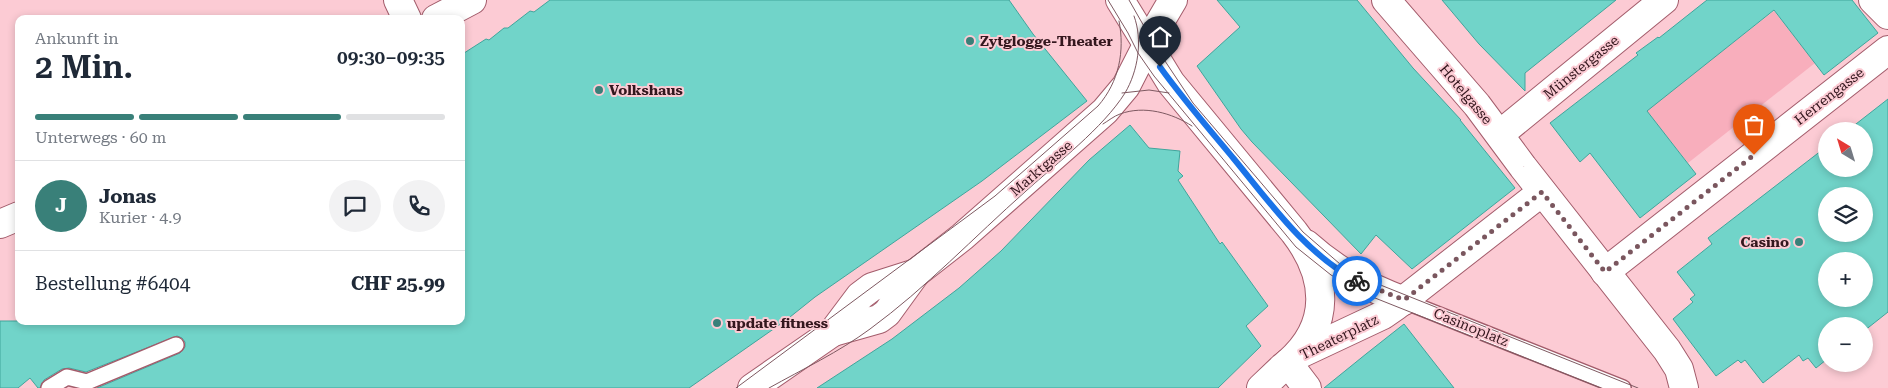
<!DOCTYPE html>
<html lang="de">
<head>
<meta charset="utf-8">
<style>
  :root { --surface:#fff; --page:#f2f2f3; --text:#1f2937; --muted:#747a83; --line:#e0e1e3; --accent:#398079 }
  body { margin:0; font-family:"Roboto Serif",serif; background:var(--page); color:var(--text); height:100vh; display:flex; flex-direction:column; font-size:19px; white-space:nowrap }
  * { box-sizing:border-box; margin:0 }
  p { font-size:16px; color:var(--muted) }
  .icon { flex:none; width:28px; height:28px; fill:none; stroke:currentColor; stroke-width:2; stroke-linecap:round; stroke-linejoin:round }
  .map { position:relative; flex:1; overflow:hidden }
  .details { position:absolute; left:15px; top:15px; width:450px; height:310px; display:flex; flex-direction:column; background:var(--surface); border-radius:10px; box-shadow:0 2px 8px #0003 }
  .details>* { flex:none }
  .needle { width:32px; rotate:322deg }
  .tools { position:absolute; left:1818px; top:122px; display:grid; gap:10px }
  .tools a { display:grid; place-items:center; width:55px; height:55px; border-radius:50%; background:var(--surface); box-shadow:0 2px 8px #0003; font-size:25px }
  .pin { position:absolute; display:grid; place-items:center; width:42px; height:42px; color:#fff; margin:-51px -21px; border-radius:50% 50% 50% 0; rotate:-45deg; box-shadow:0 0 5px #0007 }
  .pin .icon { rotate:45deg }
  .courier { position:absolute; display:grid; place-items:center; width:50px; height:50px; margin:-25px; border:4px solid #1a73e8; border-radius:50%; background:#fff; color:#222; box-shadow:0 1px 6px #0007 }
  .summary em { font-style:normal; font-weight:600 }
  .summary div { display:flex; flex-direction:column-reverse }
  .summary { display:flex; align-items:center; justify-content:space-between; height:85px; padding:0 20px }
  h1 { font-size:32px; font-weight:600; line-height:38px }
  .bar { display:grid; grid-template-columns:repeat(4,1fr); gap:8px 5px; align-content:center; height:60px; padding:0 20px }
  .bar i { height:6px; border-radius:4px; background:var(--line) }
  .bar .on { background:var(--accent) }
  .bar p { grid-column:span 4 }
  .line { display:flex; align-items:center; gap:12px; padding:0 20px; border-top:1px solid var(--line) }
  .line div { flex:1 }
  .round { display:grid; place-items:center; flex:none; width:52px; height:52px; border-radius:26px; background:var(--page) }
  .map>svg:first-child { display:block }
  .green { fill:#f8aebc }
  .building { fill:#71d4c9; stroke:#40a59c; fill-rule:evenodd }
  .lines { fill:none; stroke-linecap:round; stroke-linejoin:round }
  .lane-casing { stroke:#a35c6b; stroke-width:18 }
  .street-casing { stroke:#a35c6b; stroke-width:30 }
  .lane { stroke:#fff; stroke-width:15 }
  .street { stroke:#fff; stroke-width:28 }
  .tram { stroke:#7e5961; stroke-width:1 }
  .done { stroke:#7a565e; stroke-width:5; stroke-dasharray:0 9 }
  .route { stroke:#1a73e8; stroke-width:6 }
  .poi-dot { fill:#398079; stroke:#fccbd4; stroke-width:2 }
  .labels { text-anchor:middle; stroke-width:4; stroke-linejoin:round; paint-order:stroke }
  .poi-label { font-size:14px; font-weight:bold; fill:#34171e; stroke:#fccbd4; text-anchor:start }
  .street-label { font-size:14px; fill:#34171e; stroke:#fccbd4 }
</style>
</head>
<body>
<div class="map">
<svg width="1888" height="388" viewBox="0 0 1888 388">
  <rect width="100%" height="100%" fill="#fccbd4"/>
  <polygon class="green" points="1774,11 1815,63 1688,163 1646,110"/>
  <g class="building">
    <polygon points="550,0 1009,0 1033,34 1087,101 982,181 815,297 785,321 689,388 97,388 180,353 185,347 185,342 182,338 177,336 86,372 69,368 62,369 44,380 40,388 38,388 30,378 18,388 0,388 0,321 461,321 461,55 486,39 489,40 504,28 508,28 530,11 534,12"/>
    <polygon points="1217,0 1357,0 1413,68 1461,120 1460,120 1515,188 1412,269 1376,235 1361,254 1252,142 1241,129 1197,66 1240,27"/>
    <polygon points="1442,0 1616,0 1525,73 1525,91 1479,44"/>
    <polygon points="1707,0 1852,0 1878,33 1824,75 1774,10 1647,111 1696,174 1640,218 1590,153 1580,162 1550,123 1638,55 1636,53 1658,37 1659,38"/>
    <path d="M1888,99v213l-24,19v-5h-38v34l-10,8 -8,-10 -5,3 -4,-6 -36,28 -18,-23 -4,3 -3,-3 -22,16 -43,-57 20,-17 -3,-3 5,-4 -18,-23 35,-28 -4,-6 118,-91v22h38v-38h-17zM1826,196h38v38h-38zM1826,261h38v38h-38z"/>
    <polygon points="1130,125 1149,148 1180,151 1178,171 1183,176 1178,180 1220,244 1222,242 1268,306 1246,326 1261,346 1218,388 817,388 892,339 959,288 1001,251 1089,160"/>
    <polygon points="1404,324 1454,388 1324,388 1366,354"/>
  </g>
  <g class="lines">
    <g class="lane-casing">
      <g id="lane">
        <polyline points="1404,301 1623,388"/>
        <polyline points="49,388 67,377 87,382 176,345"/>
      </g>
    </g>
    <g class="street-casing">
      <g id="street">
        <polyline points="398,0 407,19"/>
        <path d="M1120,0l51,83 123,149c34,44 38,93 -6,131"/>
        <polyline points="1386,0 1477,105 1523,167 1667,350 1679,369 1684,388"/>
        <polyline points="1873,0 1888,15"/>
        <polyline points="436,19 472,0"/>
        <polyline points="1500,134 1664,0"/>
        <polyline points="0,224 19,216"/>
        <path d="M1306,244c31,28 60,42 98,57"/>
        <polyline points="1605,272 1888,50"/>
        <polyline points="833,332 879,319 887,313 916,273 962,237 1105,111 1126,86 1150,39 1173,0"/>
        <polyline points="1288,363 1307,388"/>
        <polyline points="752,388 833,332 860,296 872,287 916,273"/>
        <polyline points="1261,388 1283,367 1300,354 1383,315 1396,306 1542,192"/>
      </g>
    </g>
    <use href="#lane" class="lane"/>
    <use href="#street" class="street"/>
    <g class="tram">
      <polyline points="1108,0 1128,33 1138,53 1154,76 1296,247 1331,275 1370,296 1601,388"/>
      <polyline points="1129,0 1157,49 1193,103 1303,232 1340,264 1354,273 1383,286 1638,388"/>
      <polyline points="1122,93 1149,90 1169,93"/>
      <path d="M1103,124c5,-3 11,-8 17,-10 24,-9 52,-1 72,12"/>
      <path d="M736,388l259,-192 103,-90c21,-24 27,-55 21,-85"/>
      <path d="M769,388c34,-19 70,-36 101,-59 56,-41 104,-92 156,-138 31,-28 77,-63 99,-98 13,-22 18,-53 9,-77"/>
    </g>
  </g>
  <g class="lines">
    <polyline class="done" points="1357,281 1404,300 1542,192 1605,272 1754,155"/>
    <path class="route" d="M1160,67c23,32 49,62 74,92 37,45 71,94 123,122"/>
  </g>
  <g class="poi-dot">
    <circle cx="970" cy="41" r="5"/>
    <circle cx="599" cy="90" r="5"/>
    <circle cx="1799" cy="242" r="5"/>
    <circle cx="717" cy="323" r="5"/>
  </g>
  <g class="labels">
    <g class="poi-label">
      <text x="980" y="46">Zytglogge-Theater</text>
      <text x="609" y="95">Volkshaus</text>
      <text x="1789" y="247" text-anchor="end">Casino</text>
      <text x="727" y="328">update fitness</text>
    </g>
    <g class="street-label">
      <text transform="translate(1581 67) rotate(-39)" y="5">Münstergasse</text>
      <text transform="translate(1466 94) rotate(50)" y="5">Hotelgasse</text>
      <text transform="translate(1829 96) rotate(-38)" y="5">Herrengasse</text>
      <text transform="translate(1041 168) rotate(-41)" y="5">Marktgasse</text>
      <text transform="translate(1471 327) rotate(22)" y="5">Casinoplatz</text>
      <text transform="translate(1339 337) rotate(-26)" y="5">Theaterplatz</text>
    </g>
  </g>
</svg>
<div class="tools">
<a><svg class="needle" viewBox="-14 -14 28 28"><path d="M0-13l5 13h-10z" fill="#e53935"/><path d="M0 13l5-13h-10z" fill="#747a83"/></svg></a>
<a><svg class="icon" aria-label="layers" viewBox="0 0 24 24"><path d="M12 4l9 5-9 5-9-5zM3 14l9 5 9-5"/></svg></a>
<a>+</a>
<a>−</a>
</div>
<div class="pin" style="left:1754px;top:155px;background:#ea580c"><svg class="icon" aria-label="bag" viewBox="0 0 24 24"><path d="M5 8h14l-1 12H6zM9 8a3 3 0 0 1 6 0"/></svg></div>
<div class="pin" style="left:1160px;top:67px;background:#1f2937"><svg class="icon" aria-label="home" viewBox="0 0 24 24"><path d="M3 11l9-7 9 7M6 9v11h12V9"/></svg></div>
<div class="courier" style="left:1357px;top:281px"><svg class="icon" aria-label="bike" viewBox="0 0 24 24"><circle cx="6" cy="16" r="4"/><circle cx="18" cy="16" r="4"/><path d="M6 16l4-8h5l3 8M10 8l3 8H6M13 5h3"/></svg></div>
<section class="details">
<div class="summary"><div><h1>2 Min.</h1><p>Ankunft in</p></div><em>09:30–09:35</em></div>
<div class="bar"><i class="on"></i><i class="on"></i><i class="on"></i><i></i><p>Unterwegs · 60 m</p></div>
<div class="line" style="height:90px"><b class="round" style="background:var(--accent);color:#fff">J</b><div><b>Jonas</b><p>Kurier · 4.9</p></div><a class="round"><svg class="icon" aria-label="chat" viewBox="0 0 24 24"><path d="M4 5h16v11H9l-5 4z"/></svg></a><a class="round"><svg class="icon" aria-label="phone" viewBox="0 0 24 24"><path d="M5 4h4l2 5-3 2q2 4 5 5l2-3 5 2v4C11 20 4 13 5 4z"/></svg></a></div>
<div class="line" style="height:65px"><div>Bestellung #6404</div><b>CHF 25.99</b></div>
</section>
</div>
</body>
</html>
